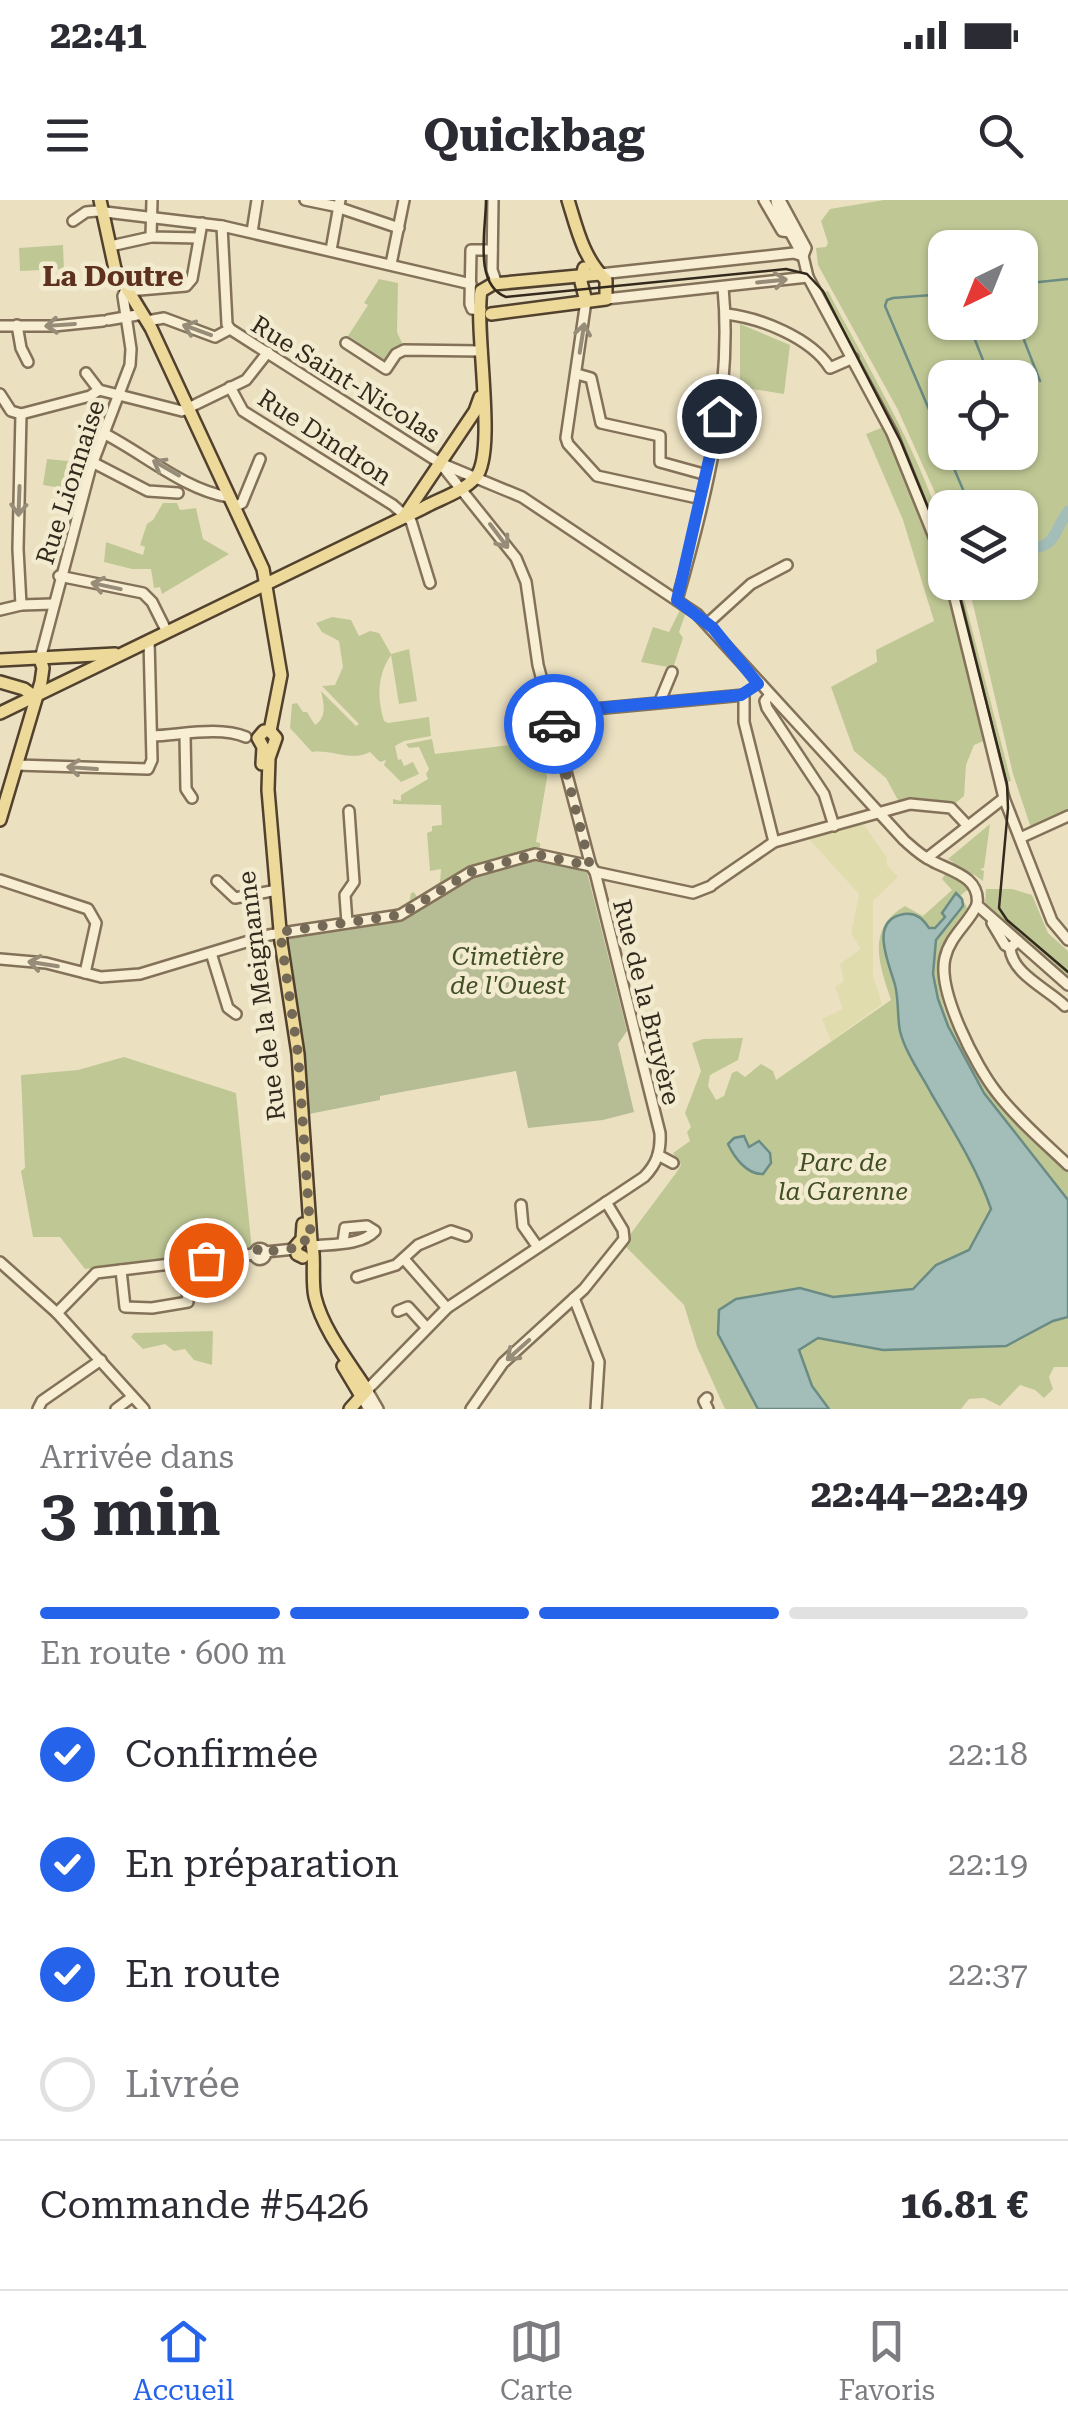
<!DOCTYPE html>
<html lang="fr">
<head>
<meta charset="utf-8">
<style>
  :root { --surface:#fff; --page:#f2f2f3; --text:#2b2b33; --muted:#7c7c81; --line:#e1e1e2; --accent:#2563eb }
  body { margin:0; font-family:"Roboto Serif",serif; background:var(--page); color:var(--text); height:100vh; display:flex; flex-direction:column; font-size:38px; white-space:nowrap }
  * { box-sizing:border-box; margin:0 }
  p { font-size:32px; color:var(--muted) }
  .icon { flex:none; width:55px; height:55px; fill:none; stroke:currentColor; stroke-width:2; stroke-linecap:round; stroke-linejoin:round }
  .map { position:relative; height:1209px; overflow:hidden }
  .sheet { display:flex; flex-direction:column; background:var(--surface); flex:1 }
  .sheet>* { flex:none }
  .needle { width:65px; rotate:223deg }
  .tools { position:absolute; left:928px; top:30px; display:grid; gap:20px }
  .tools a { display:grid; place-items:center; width:110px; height:110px; border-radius:20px; background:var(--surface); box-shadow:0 2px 8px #0004; font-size:50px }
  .pin { position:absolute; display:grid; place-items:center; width:85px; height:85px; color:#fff; margin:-42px; border:5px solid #fff; border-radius:50%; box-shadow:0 2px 10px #0007 }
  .courier { position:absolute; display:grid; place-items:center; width:100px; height:100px; margin:-50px; border:8px solid #2563eb; border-radius:50%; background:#fff; color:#222; box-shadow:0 2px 12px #0007 }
  .summary em { font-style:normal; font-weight:700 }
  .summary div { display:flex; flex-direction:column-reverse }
  .summary { display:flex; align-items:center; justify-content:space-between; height:170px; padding:0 40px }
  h1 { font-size:65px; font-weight:700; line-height:75px }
  .bar { display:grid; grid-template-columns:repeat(4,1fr); gap:15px 10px; align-content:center; height:120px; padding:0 40px }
  .bar i { height:12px; border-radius:8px; background:var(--line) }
  .bar .current { background:var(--accent) }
  .bar p { grid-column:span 4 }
  .line { display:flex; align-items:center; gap:25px; padding:0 40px; border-top:2px solid var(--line) }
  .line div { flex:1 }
  ol { padding:0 40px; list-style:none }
  li { display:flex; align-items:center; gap:30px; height:110px }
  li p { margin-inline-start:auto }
  li .icon { padding:10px; border-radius:50%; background:var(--accent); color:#fff; stroke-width:4 }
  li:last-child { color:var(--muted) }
  li i { width:55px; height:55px; border:5px solid var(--line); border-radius:50% }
  .status { display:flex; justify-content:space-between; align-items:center; height:70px; padding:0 50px; background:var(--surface); direction:ltr }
  .status svg { height:28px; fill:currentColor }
  header { display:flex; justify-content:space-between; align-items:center; height:130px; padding:0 40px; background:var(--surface); font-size:45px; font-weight:700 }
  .tab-bar { display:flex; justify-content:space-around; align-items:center; height:140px; border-top:2px solid var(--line); background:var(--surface); font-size:28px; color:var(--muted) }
  .tab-bar a { display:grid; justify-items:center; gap:5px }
  .tab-bar .current { color:var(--accent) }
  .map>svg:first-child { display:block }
  .farmland { fill:#e0dcae }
  .green { fill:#bfc895; fill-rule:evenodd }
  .cemetery { fill:#b6bd94 }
  .water { fill:#a3beb8; stroke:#6b8b85; stroke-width:2.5 }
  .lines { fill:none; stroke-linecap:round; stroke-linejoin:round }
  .stream { stroke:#6b8b85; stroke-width:2.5 }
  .river { stroke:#a3beb8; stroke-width:11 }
  .minor-casing { stroke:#837259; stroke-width:14 }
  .major-casing { stroke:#51412e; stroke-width:16 }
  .minor { stroke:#f7eed3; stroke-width:9 }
  .major { stroke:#edd999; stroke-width:11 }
  .tram { stroke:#34291d; stroke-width:2.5 }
  .oneway { stroke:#968c78 }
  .done { stroke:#746956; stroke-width:10; stroke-dasharray:0 18 }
  .route { stroke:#2563eb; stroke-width:12 }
  .labels { text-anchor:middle; stroke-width:9; stroke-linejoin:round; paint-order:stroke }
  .street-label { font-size:25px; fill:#34291d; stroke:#f3ebd0 }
  .park-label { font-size:25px; font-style:italic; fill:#414f25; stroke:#f3ebd0 }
  .neighbourhood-label { font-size:28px; font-weight:bold; fill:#5e301f; stroke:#f3ebd0 }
</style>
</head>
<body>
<div class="status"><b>22:41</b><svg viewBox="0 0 49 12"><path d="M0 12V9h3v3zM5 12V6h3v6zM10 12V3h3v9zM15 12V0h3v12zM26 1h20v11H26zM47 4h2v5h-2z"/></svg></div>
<header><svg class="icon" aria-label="menu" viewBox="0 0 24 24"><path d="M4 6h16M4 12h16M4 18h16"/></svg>Quickbag<svg class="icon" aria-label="search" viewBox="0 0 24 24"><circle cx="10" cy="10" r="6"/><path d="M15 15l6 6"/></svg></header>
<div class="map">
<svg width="1068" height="1209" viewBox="0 0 1068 1209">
  <rect width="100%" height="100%" fill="#ebe1c1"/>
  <polygon class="farmland" points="862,622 887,658 887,665 898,677 873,701 873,776 882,804 831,841 822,819 843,809 835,787 844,781 840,764 861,749 851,734 859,694 807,637"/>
  <g class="green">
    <path d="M884,0h184v613l-36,18 -19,-57 -45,-191 52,-1v-74h-75v7l-47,-105 -80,-145 -2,-17 10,-1 2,-4 -7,-22 9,-12zM945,48h75v74h-75zM945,178h75v74h-75z"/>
    <polygon points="63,45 64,69 20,71 19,48"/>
    <polygon points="379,79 398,83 397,132 402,143 384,164 361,150 356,141 348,136 368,105 364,103"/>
    <path d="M828,91c30,59 117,202 117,263l-42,-105 -80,-156z"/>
    <polygon points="740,124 790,145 784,194 740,187"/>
    <polygon points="886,226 938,350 986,540 974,545 966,565 964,596 951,607 900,604 886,578 854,551 831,487 877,462 876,450 934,421 903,320 866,234"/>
    <polygon points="47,259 88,263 80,291 43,285"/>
    <polygon points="163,303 177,303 180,310 196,308 203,339 229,354 162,394 160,387 154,388 151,369 132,369 104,362 106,342 143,355 145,347 140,345 147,324 153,320"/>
    <polygon points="954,383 960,383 962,390 1011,581 1003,583"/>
    <polygon points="681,408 686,412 679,432 683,438 673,468 641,462 653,427 669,432"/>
    <path d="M332,417l19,3 8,16 11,-5 9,2 12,21 18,-5 8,52 -18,3 -8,-49c-14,21 -14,42 -7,66l4,2 41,-6 2,19 -27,5 -9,5 3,14 3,-1 3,7 9,-4 6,12 -18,8 -17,-17 2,-5 -6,2 -10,-10c-19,10 -38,-3 -58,0l-22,-24 2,-24 5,-1 6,9h4l8,13c12,-8 9,-21 6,-34l35,35 3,-2 -37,-38 13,-1 8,-18 -4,-26 -17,-9 -6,-9z"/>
    <polygon points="432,539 435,554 542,541 547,578 536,642 540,643 540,652 471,666 409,705 411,693 414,692 417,697 440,682 441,669 430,671 427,633 432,631 432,626 442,625 441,605 393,604 393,599 401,601 401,595 428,579 426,574 429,569 419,547 409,548 406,544"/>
    <path d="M990,624l-6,44 -4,1 4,2 -1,10 -10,-7 -6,10 3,4 -9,7 6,13c-9,14 -24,31 -27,46 -16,76 78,171 128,217v29c-50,-64 -156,-175 -131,-263 -10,-12 -19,-27 -36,-22 -31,9 -12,46 -6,68 4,17 1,37 7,53 24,61 66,112 90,173l-23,41 -33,15 -23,24 -80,8 -34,-9 -81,46 40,75h-33l-28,-62 -13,-42 -61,-61 53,-71 5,-8 -8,-12 17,-12 -3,-9 4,-5 -6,-14 16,-42 -9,-28 11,-4 40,-1 -5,22 -28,15 -2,11 8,14 8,-4 8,-23 5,-2 8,6 16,-13 12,7 3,9 115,-80c-12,-35 -25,-72 14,-94l18,10 29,-26 -10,-11 11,-17 -5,-3z"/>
    <polygon points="986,689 1012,689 1032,695 1048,733 1068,751 1068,775 1065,778 1066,774 1057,766 1053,769 1055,764 1046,756 1041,758 1044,755 1034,747 1031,750 1033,745 1023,737 1020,740 1021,735 1012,728 1007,729 1010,726 997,716 993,717 995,714 985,705"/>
    <polygon points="124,857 236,893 252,1050 85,1069 60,1037 33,1037 21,971 25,968 21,875 78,870"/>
    <polygon points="1068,1117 1068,1167 1054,1167 1049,1177 1053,1189 1044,1198 1035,1190 1020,1185 1000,1206 984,1198 969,1199 961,1209 829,1209 812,1186 799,1150 818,1138 883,1150"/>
    <polygon points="213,1131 212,1165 194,1160 185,1149 174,1151 165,1144 143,1149 131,1137 134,1133"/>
  </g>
  <polygon class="cemetery" points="535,659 587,672 627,831 618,844 634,912 603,920 528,928 516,871 380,896 380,900 309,914 302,838 285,739 290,734 402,719 473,676"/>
  <g class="water">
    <path d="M956,693l6,6 1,7 -27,34 -3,34 5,25 10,27 36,67 84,107v117l-15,4 -47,25 -123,4 -65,-12 -19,12 13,36 17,23h-71l-40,-75 1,-24 17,-11 64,-11 33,9 80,-8 23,-24 33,-15 22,-41c-14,-41 -38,-78 -60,-116 -10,-19 -26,-41 -31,-62 -3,-15 -1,-31 -5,-46 -6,-22 -27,-65 9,-71 12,-2 19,5 25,14h6l10,-11 -3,-4z"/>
    <path d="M744,936l5,11 10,-6 11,12 1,10 -8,11c-16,1 -29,-17 -35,-30l6,-6z"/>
  </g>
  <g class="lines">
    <g class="stream">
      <polyline points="1020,84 1068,79"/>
      <polyline points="945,94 893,98 887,100 885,106 945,247"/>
      <polyline points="968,122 990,178"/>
      <polyline points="1017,122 1040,181"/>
      <polyline points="947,252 967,299"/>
    </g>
    <path class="river" d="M1020,349c37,0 31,-13 48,-38"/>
    <g class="minor-casing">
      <g id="minor">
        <polyline points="152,0 151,37 199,38"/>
        <polyline points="305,0 334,6 399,28"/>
        <polyline points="493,0 492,70 497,84"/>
        <polyline points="764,0 782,31 790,32"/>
        <polyline points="776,0 778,10 803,56"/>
        <polyline points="780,0 806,48 803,56 808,77 892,233 945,364"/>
        <polyline points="73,21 86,12 97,11 222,26 471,84"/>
        <polyline points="222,26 227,124 230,129"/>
        <polyline points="252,32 257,0"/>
        <polyline points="115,45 151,37"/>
        <polyline points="331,50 340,0"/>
        <polyline points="391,64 404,0"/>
        <polyline points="600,74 794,53 803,56"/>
        <polyline points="128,91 186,86 192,79 202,23"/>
        <polyline points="606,99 808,77"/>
        <polyline points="586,101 566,238 568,244 597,276 702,299"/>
        <polyline points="481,110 472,109 470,104 471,50 492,50"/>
        <path d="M726,114c35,4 85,24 104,54l23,-10"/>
        <polyline points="108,120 143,114"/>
        <polyline points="147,121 164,118 215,137 230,129"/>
        <polyline points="17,125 21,148 28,162"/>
        <polyline points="0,126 54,126 103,121"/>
        <path d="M230,129l210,134 82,34 175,117 207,226c9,8 17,16 28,21 19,10 49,16 45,44l91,80"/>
        <polyline points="346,143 386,169 396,154 404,150 482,151"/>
        <polyline points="86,173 99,190"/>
        <polyline points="577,174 591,178 601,223 660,236 660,262 707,275"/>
        <polyline points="230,187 243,211 393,305 411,321 430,383"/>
        <polyline points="0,194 11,211 21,214 18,349 21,405"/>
        <polyline points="21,214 90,196 99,190 182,211 246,180 268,152"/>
        <path d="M105,234c39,20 80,56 124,63"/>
        <polyline points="94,263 148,291 178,293"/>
        <polyline points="235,307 242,303 260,259"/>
        <polyline points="59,376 143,393 152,402 167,432"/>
        <polyline points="951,382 1004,598 1052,721 1068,740"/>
        <path d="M677,400c29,-101 56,-208 46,-313"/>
        <polyline points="0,410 21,405 53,404"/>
        <polyline points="708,423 751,384 787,365"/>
        <polyline points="40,459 90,270 130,165 131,149 123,96 126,89"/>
        <polyline points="744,495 744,522 774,642"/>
        <polyline points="769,496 765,501 767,508 824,594 834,626"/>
        <polyline points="660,501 672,472"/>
        <polyline points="551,513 744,495"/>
        <polyline points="185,535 186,589 192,598"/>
        <path d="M152,536c29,-1 67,-10 94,1"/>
        <polyline points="16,565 148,569 152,560 149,440"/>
        <polyline points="1020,638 1068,616"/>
        <polyline points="927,658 1004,598"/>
        <polyline points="595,672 693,693 711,686"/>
        <polyline points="0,680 88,709 96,723 85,773"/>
        <polyline points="217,681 235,698 277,690"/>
        <polyline points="713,684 774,642 910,604 951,608 967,625"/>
        <path d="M977,705c-9,19 -27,31 -32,53 -8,33 31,109 52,135 20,26 47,49 71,72"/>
        <polyline points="347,723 345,695 354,682 349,611"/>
        <polyline points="992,723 1005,745 1010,748"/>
        <path d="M1018,741l-8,7c2,26 38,41 55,58"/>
        <polyline points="211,753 228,808 236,814"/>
        <polyline points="0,759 46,763 101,777 140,774 269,735 400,715 471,672 535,654 591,666"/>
        <polyline points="658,955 673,963"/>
        <polyline points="521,1005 523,1026 537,1046"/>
        <path d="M314,1046c20,-2 48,-1 61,-15l-8,-5 -22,2 -2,14"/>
        <circle cx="260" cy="1054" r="5.5"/>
        <polyline points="265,1052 295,1049"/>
        <polyline points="404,1059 447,1108"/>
        <polyline points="0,1062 57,1113 144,1209"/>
        <polyline points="121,1070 125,1107 152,1108 188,1102 185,1062"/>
        <polyline points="357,1077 396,1065 418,1045 451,1031 466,1036"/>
        <polyline points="574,1098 599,1162 596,1209"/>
        <polyline points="398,1111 408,1107 427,1128"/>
        <polyline points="57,1113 96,1073 254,1054"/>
        <polyline points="361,1196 369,1209"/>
        <polyline points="707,1198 704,1201 708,1209"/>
        <polyline points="38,1209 42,1201 101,1160"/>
        <polyline points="116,1209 132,1197"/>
        <path d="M378,1209l-11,-19 80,-82 197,-131c13,-13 17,-26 16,-44l-65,-261 -4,-6 -53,-201 -12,-83 -10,-24 -76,-95"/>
        <polyline points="471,1209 503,1163 584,1089 624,1039 623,1030 606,1002"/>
      </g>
    </g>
    <g class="major-casing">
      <g id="major">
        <polyline points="100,0 115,69 151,128 263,369 281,475 270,531"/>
        <polyline points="584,68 581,82 586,101"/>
        <path d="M491,114l115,-15v-19c-23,-22 -29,-51 -38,-80"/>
        <polyline points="405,315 475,211 480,197"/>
        <polyline points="0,460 115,454"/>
        <polyline points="0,482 24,489 35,497"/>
        <path d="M0,513l423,-205c16,-9 40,-16 53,-31 21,-26 -2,-148 5,-186l12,-7 107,-10"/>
        <path d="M270,531l6,7 -7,20 -1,32 13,152 17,112 13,187c5,12 0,39 4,56 8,33 34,65 52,93l-17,19"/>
        <polyline points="262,564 263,547 258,538 264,531 270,531"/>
        <polyline points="0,620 41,482 43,468 40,459"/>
        <polyline points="303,1024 302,1039 295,1047 297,1054 303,1057"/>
        <polyline points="343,1166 361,1196"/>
      </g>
    </g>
    <use href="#minor" class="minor"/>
    <use href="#major" class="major"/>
    <g class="tram">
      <path d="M486,0c0,30 -13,84 20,97l280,-28 21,5 16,17 78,151 44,107"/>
      <polyline points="956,382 1007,584 1008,608 999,708 1007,720 1068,772"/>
    </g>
  </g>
  <defs><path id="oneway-shaft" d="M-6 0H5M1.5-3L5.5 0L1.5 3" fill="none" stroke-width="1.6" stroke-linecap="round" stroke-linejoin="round" transform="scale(2.5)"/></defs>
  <g class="oneway">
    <use href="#oneway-shaft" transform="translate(772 81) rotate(-6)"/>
    <use href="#oneway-shaft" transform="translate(60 125) rotate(176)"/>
    <use href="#oneway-shaft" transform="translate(197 130) rotate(-160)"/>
    <use href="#oneway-shaft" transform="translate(582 138) rotate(-81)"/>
    <use href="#oneway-shaft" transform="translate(166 268) rotate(-150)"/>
    <use href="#oneway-shaft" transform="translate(19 301) rotate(92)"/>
    <use href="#oneway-shaft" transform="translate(499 336) rotate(53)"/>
    <use href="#oneway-shaft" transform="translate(106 386) rotate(-168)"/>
    <use href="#oneway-shaft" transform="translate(82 568) rotate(-176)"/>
    <use href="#oneway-shaft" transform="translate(43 764) rotate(-171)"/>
    <use href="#oneway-shaft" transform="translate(518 1150) rotate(138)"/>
  </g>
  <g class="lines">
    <polyline class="done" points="206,1060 254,1054 259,1048 265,1052 295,1048 300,1040 311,1041 298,854 280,732 400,715 471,672 535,654 590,666 554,524"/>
    <polyline class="route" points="554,524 551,513 555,512 741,495 758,484 713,428 677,400 719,216"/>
  </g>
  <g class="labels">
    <g class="street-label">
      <text transform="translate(346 179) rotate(32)" y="9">Rue Saint-Nicolas</text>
      <text transform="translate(325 237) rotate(33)" y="9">Rue Dindron</text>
      <text transform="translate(70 282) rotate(-72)" y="9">Rue Lionnaise</text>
      <text transform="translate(261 796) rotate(-97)" y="9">Rue de la Meignanne</text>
      <text transform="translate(647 802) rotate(76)" y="9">Rue de la Bruyère</text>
    </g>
    <g class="park-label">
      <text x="508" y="765">Cimetière<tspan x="508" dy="29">de l'Ouest</tspan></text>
      <text x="843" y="971">Parc de<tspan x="843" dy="29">la Garenne</tspan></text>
    </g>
    <g class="neighbourhood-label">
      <text x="113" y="86">La Doutre</text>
    </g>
  </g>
</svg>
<div class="tools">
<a><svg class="needle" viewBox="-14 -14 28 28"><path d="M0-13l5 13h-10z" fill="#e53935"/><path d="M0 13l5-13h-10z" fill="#7c7c81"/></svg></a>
<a><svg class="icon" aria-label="locate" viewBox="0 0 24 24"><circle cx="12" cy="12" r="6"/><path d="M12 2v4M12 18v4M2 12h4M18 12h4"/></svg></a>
<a><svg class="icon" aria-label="layers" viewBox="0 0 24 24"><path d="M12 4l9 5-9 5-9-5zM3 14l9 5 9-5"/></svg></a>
</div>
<div class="pin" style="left:206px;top:1060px;background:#ea580c"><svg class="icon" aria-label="bag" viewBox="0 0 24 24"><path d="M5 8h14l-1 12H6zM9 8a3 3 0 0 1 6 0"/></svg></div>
<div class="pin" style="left:719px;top:216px;background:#1f2937"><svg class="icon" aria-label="home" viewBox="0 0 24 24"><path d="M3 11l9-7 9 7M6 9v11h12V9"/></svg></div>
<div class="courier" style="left:554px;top:524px"><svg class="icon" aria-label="car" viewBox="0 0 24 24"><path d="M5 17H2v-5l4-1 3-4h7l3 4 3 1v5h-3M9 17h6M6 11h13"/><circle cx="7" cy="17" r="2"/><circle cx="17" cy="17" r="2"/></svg></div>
</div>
<section class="sheet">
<div class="summary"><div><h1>3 min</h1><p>Arrivée dans</p></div><em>22:44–22:49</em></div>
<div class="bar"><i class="current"></i><i class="current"></i><i class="current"></i><i></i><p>En route · 600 m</p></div>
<ol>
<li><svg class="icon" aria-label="check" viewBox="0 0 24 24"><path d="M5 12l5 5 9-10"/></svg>Confirmée<p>22:18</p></li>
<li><svg class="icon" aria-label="check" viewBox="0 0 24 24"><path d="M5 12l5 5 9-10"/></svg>En préparation<p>22:19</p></li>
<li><svg class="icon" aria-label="check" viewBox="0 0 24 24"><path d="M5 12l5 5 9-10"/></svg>En route<p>22:37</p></li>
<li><i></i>Livrée</li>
</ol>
<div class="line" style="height:130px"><div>Commande #5426</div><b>16.81 €</b></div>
</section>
<nav class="tab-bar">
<a class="current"><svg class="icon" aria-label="home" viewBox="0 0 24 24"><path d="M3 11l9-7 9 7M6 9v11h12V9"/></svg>Accueil</a>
<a><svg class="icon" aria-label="map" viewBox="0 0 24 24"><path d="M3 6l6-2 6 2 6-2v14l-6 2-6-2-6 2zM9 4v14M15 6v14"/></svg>Carte</a>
<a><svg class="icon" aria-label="saved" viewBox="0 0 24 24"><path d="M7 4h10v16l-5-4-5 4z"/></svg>Favoris</a>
</nav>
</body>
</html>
